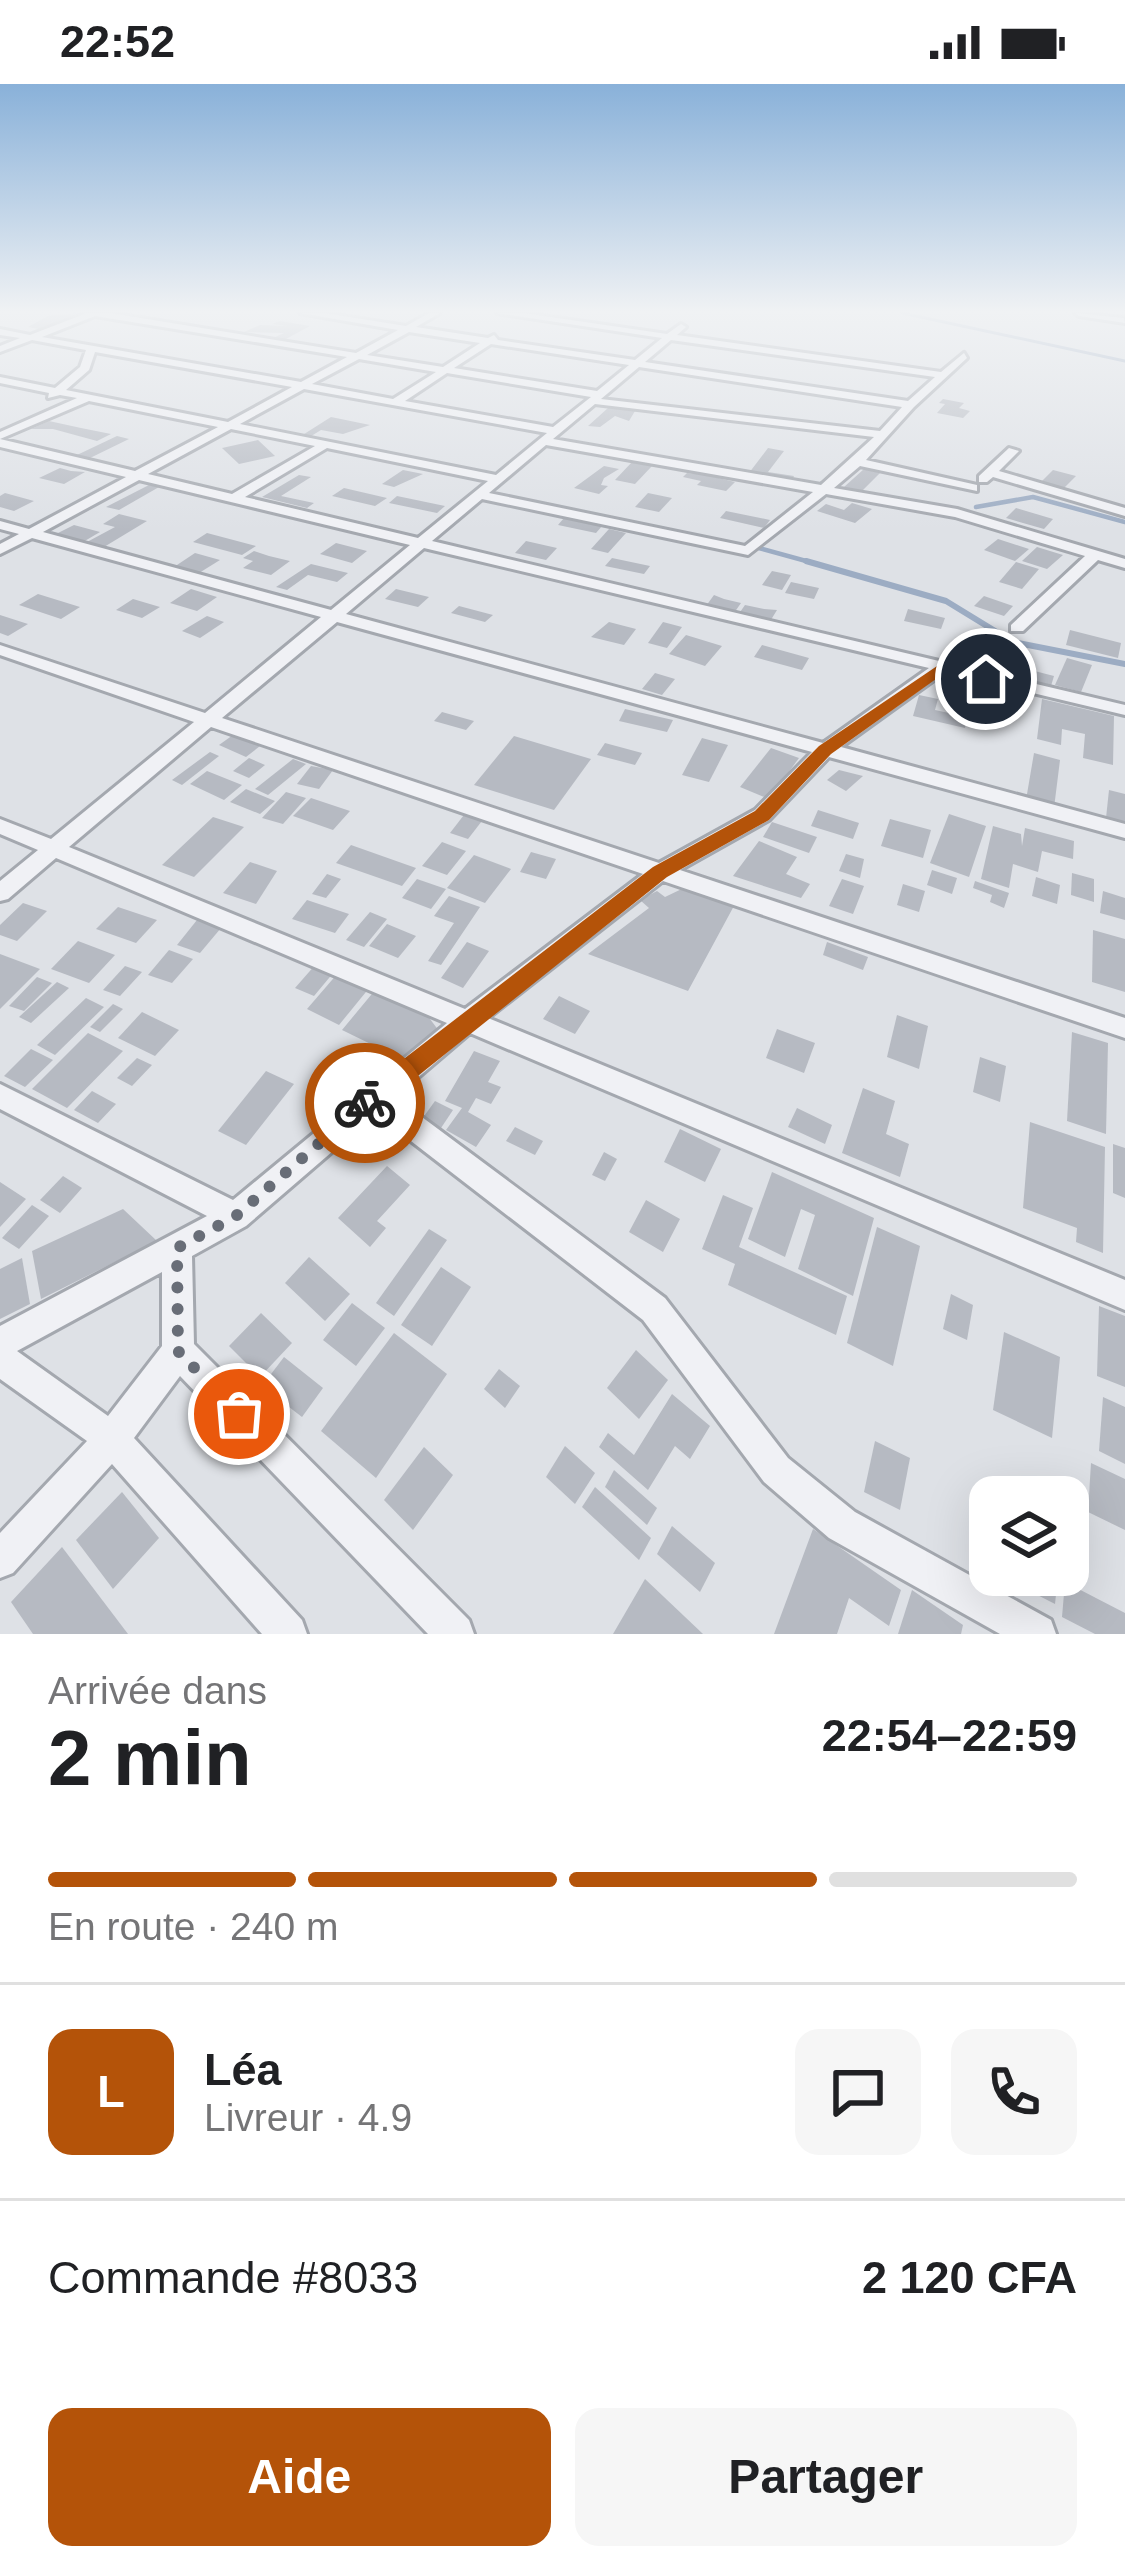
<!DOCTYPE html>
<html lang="fr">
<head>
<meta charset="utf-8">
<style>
  :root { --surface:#fff; --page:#f6f6f6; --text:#202124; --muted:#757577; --line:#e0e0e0; --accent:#b45309 }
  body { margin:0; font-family:Helvetica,sans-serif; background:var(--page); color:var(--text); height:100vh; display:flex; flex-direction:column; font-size:45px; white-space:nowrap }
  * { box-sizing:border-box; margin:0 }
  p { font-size:39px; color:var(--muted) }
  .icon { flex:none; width:66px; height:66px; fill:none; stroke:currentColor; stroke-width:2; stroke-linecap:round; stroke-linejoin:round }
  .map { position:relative; height:1550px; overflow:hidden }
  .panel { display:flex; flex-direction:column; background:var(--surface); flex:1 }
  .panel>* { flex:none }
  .tools { position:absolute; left:969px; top:1392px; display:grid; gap:24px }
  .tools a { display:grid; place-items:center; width:120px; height:120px; border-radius:24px; background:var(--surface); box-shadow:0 12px 48px #0002; font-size:60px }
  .pin { position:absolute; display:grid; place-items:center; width:102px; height:102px; color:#fff; margin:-51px; border:6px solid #fff; border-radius:50%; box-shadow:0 3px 12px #0007 }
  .courier { position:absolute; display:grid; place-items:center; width:120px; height:120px; margin:-60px; border:9px solid #b45309; border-radius:50%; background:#fff; color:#222; box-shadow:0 3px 15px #0007 }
  .overview em { font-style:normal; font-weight:800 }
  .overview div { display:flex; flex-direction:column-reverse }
  .overview { display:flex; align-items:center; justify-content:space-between; height:204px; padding:0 48px }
  h1 { font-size:78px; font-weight:800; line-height:90px }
  .bar { display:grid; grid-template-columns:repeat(4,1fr); gap:18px 12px; align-content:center; height:144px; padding:0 48px }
  .bar i { height:15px; border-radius:9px; background:var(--line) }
  .bar .active { background:var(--accent) }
  .bar p { grid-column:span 4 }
  .line { display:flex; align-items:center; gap:30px; padding:0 48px; border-top:3px solid var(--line) }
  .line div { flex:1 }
  .round { display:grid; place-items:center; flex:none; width:126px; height:126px; border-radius:24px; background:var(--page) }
  .cta { display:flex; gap:24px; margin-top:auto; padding:24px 48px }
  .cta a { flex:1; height:138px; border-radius:24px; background:var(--accent); color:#fff; font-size:48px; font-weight:800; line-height:138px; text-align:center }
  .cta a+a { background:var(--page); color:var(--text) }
  .status { display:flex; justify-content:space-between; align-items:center; height:84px; padding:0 60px; background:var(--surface); direction:ltr }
  .status svg { height:33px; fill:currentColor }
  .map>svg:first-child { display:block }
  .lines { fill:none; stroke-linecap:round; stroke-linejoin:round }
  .stream-far2 { stroke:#9cacc3; stroke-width:3 }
  .stream-far1 { stroke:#9cacc3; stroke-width:4.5 }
  .stream { stroke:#9cacc3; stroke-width:6 }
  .building { fill:#b6bac2 }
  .minor-casing { stroke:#a4a8af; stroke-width:6 }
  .minor { fill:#f0f1f5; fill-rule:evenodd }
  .route { fill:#b45309 }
  .done { stroke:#686d77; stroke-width:12; stroke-dasharray:0 21.6 }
</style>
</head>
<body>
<div class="status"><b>22:52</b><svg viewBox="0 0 49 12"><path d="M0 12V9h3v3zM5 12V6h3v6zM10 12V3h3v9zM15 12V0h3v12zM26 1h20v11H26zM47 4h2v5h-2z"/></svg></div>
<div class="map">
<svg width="1125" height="1550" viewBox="0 0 1125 1550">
  <rect width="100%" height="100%" fill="#dee1e6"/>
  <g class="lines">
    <polyline class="stream-far2" points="902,229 1125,277"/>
    <g class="stream-far1">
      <polyline points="976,423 1033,413 1125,438"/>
      <polyline points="755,463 817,480"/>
    </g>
    <polyline class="stream" points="806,477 946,517 1013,558 1125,580"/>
  </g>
  <g class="building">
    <polygon points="77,229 66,234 74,235 44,246 28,243 48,232"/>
    <polygon points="280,237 310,242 284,256 273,254 284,249 244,248 260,241 287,242 272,240"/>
    <polygon points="943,315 964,319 959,324 970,327 963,334 937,329 945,320 939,319"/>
    <polygon points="608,324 635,327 629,337 615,332 600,343 588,342"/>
    <polygon points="331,333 370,341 343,350 321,346 308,354 301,352"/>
    <polygon points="49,337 81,344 111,350 97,357 53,345 31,345"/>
    <polygon points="117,352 129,355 90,374 77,371"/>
    <polygon points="258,356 275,372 239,380 222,364"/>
    <polygon points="768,364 784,367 768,388 794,392 792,396 749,389"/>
    <polygon points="632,378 652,382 635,400 615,396"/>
    <polygon points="604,382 619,385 604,394 601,401 608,402 599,410 574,404"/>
    <polygon points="60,384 71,387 85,388 64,400 39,394"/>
    <polygon points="864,385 880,389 861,408 844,403"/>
    <polygon points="403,386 423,390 394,403 382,400"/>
    <polygon points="1053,386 1076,392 1064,404 1041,398"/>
    <polygon points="687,389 706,391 735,398 726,407 697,401 701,397 683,393"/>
    <polygon points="299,391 311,393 281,412 314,419 307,424 262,413"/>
    <polygon points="149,401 159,403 119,426 106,423"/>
    <polygon points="344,404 387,414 375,422 332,412"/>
    <polygon points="5,409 34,417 14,427 0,423 0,412"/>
    <polygon points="648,409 672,414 659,428 635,423"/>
    <polygon points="397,412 445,422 437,429 389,419"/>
    <polygon points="852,419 872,425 855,439 817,427 826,420 844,426"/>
    <polygon points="1016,424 1053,435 1044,445 1006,434"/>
    <polygon points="726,427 770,436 764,444 720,434"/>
    <polygon points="119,430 147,437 104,463 87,458 115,443 103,440"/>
    <polygon points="564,434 602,442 596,449 558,441"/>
    <polygon points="74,441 100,448 83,458 56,450"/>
    <polygon points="609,445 626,449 608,469 591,465"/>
    <polygon points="207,449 256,462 242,471 193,458"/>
    <polygon points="998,455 1029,465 1015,477 984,466"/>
    <polygon points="526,457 557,464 546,476 515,469"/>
    <polygon points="336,459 367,467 352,479 320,470"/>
    <polygon points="1037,463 1063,471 1047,485 1022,477"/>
    <polygon points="254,467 269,472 290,477 271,491 243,484 253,477 243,474"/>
    <polygon points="195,469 220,476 199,489 174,483"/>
    <polygon points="612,474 650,482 644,490 605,482"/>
    <polygon points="1016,478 1039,485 1022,505 999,498"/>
    <polygon points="311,480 348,489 337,498 308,491 287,506 276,503"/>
    <polygon points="772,487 791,491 782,506 762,501"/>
    <polygon points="791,498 819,504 814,515 785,509"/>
    <polygon points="191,505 217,513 197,527 170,519"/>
    <polygon points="396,505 429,513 418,523 385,515"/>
    <polygon points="38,510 80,523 61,535 19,521"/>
    <polygon points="714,511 724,515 741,519 734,529 706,522"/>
    <polygon points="984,512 1013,522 1004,532 974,522"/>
    <polygon points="133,515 160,523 142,534 116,526"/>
    <polygon points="745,521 764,525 777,526 769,539 738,531"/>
    <polygon points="459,522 493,531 485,538 451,529"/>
    <polygon points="908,525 945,534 941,545 904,537"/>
    <polygon points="0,531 28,540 8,552 0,549"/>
    <polygon points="207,532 224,538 200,554 182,547"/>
    <polygon points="609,538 636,545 624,561 591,553"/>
    <polygon points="663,538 682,543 667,564 648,559"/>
    <polygon points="1070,546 1121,559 1118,574 1066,561"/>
    <polygon points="686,551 722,562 705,582 669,570"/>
    <polygon points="762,561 809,574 802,586 754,573"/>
    <polygon points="1067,574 1092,581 1081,608 1055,601"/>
    <polygon points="1011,581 1054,592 1051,602 1008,591"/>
    <polygon points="655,589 675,595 662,611 642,605"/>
    <polygon points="919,611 938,615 935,626 967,633 965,644 913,632"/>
    <polygon points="1042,615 1114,632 1113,681 1083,674 1085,650 1062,645 1061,661 1037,655"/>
    <polygon points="625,625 673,636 667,648 619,637"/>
    <polygon points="442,628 474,637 466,646 434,637"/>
    <polygon points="233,651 260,662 246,673 219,661"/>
    <polygon points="514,652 591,675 554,726 474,701"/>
    <polygon points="702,654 728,661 709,698 682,691"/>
    <polygon points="605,659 642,669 635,681 597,671"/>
    <polygon points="771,664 799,674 769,715 740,703"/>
    <polygon points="210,668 219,672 182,701 172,696"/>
    <polygon points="1034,669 1060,676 1054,724 1026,716"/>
    <polygon points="249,674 265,681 249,694 233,687"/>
    <polygon points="293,675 306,680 268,711 255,705"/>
    <polygon points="311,682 333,686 319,705 297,700"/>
    <polygon points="839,686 863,692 846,707 827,696"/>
    <polygon points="207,687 242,701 224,716 190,700"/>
    <polygon points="246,705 275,717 260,730 230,718"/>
    <polygon points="1109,706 1125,710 1125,739 1106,734"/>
    <polygon points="286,708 306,714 283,740 262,734"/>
    <polygon points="311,714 350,727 333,746 293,732"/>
    <polygon points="818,726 859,739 853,755 811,742"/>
    <polygon points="467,727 485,733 468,755 450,749"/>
    <polygon points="949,730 986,742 969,793 930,779"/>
    <polygon points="213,733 244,743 194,793 162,781"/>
    <polygon points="890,735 931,746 923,774 881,762"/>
    <polygon points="772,738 817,753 809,769 763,753"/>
    <polygon points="993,742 1021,750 1022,762 1025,744 1074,757 1073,775 1042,767 1038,788 1013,780 1009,804 981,795"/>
    <polygon points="759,757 797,773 786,790 810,800 801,814 733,792"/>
    <polygon points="442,758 466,767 447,791 422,782"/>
    <polygon points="351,761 416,784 402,802 336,779"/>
    <polygon points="531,768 556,775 546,795 520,788"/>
    <polygon points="846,770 864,775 860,794 839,787"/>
    <polygon points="474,771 511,785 485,819 447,804"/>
    <polygon points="250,778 277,787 256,820 223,809"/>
    <polygon points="932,786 957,794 952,810 927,801"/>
    <polygon points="1072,789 1094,795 1094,818 1071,811"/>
    <polygon points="327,790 341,795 326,814 312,810"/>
    <polygon points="1036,793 1060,801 1057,820 1032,812"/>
    <polygon points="417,795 446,805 431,825 402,814"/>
    <polygon points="842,795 864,802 853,830 829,822"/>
    <polygon points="975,797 1009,809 1004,824 990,818 992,811 973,804"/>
    <polygon points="903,800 925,807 919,828 897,821"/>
    <polygon points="690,801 735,820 688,907 588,870 649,824 640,816 657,807 665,813"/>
    <polygon points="1103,807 1125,814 1125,836 1100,829"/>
    <polygon points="449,812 480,823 441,881 428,877 454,839 434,832"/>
    <polygon points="307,816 349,830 335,849 292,835"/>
    <polygon points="23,819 47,827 17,857 0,851 0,841"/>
    <polygon points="118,823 157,836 136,859 96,845"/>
    <polygon points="370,828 387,835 364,863 346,856"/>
    <polygon points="197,836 221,844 200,869 177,861"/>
    <polygon points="387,840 416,852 398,874 369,862"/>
    <polygon points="1093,846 1125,855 1125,908 1092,898"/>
    <polygon points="78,857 115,871 89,899 51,885"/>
    <polygon points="467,858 489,867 463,904 441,894"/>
    <polygon points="827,858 868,873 863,886 823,871"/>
    <polygon points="169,866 193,875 172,899 148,891"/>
    <polygon points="0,870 40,885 0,925"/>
    <polygon points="316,880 334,888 314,912 295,904"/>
    <polygon points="125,882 142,888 120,912 103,906"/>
    <polygon points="338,889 370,903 339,941 307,925"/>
    <polygon points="37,893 52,899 24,927 9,922"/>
    <polygon points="57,898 69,904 31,939 19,933"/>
    <polygon points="376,905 424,927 442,951 392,979 383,966 342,946"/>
    <polygon points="559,912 590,927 575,950 543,935"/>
    <polygon points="86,914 104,923 55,971 37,961"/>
    <polygon points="113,920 123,925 100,948 90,943"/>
    <polygon points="142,928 179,946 155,972 118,954"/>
    <polygon points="897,931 928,942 919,985 887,973"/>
    <polygon points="777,945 815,959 804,989 766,974"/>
    <polygon points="1072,948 1108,959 1106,1050 1067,1037"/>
    <polygon points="88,949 123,967 67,1024 32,1005"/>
    <polygon points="31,965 53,976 25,1003 4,992"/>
    <polygon points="474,967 500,977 488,998 501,1003 491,1020 476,1014 468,1028 491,1041 476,1063 446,1046 462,1024 445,1017"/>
    <polygon points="980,973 1006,982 1000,1018 973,1008"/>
    <polygon points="137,974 152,981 132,1002 117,994"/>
    <polygon points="266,987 294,1000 246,1061 218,1047"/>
    <polygon points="863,1004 895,1017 886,1050 909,1060 900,1093 842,1069"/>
    <polygon points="92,1007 116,1020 98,1039 74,1026"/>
    <polygon points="435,1017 453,1026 441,1044 422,1035"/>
    <polygon points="797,1024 832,1041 825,1060 788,1043"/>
    <polygon points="1030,1038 1105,1063 1103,1169 1076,1158 1077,1144 1023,1124"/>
    <polygon points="515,1043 543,1057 535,1071 506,1057"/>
    <polygon points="680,1045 721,1065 705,1098 664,1078"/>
    <polygon points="1113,1060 1125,1064 1125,1114 1113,1109"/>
    <polygon points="604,1068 617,1075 605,1097 592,1091"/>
    <polygon points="387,1082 410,1101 377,1137 386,1144 370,1163 338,1134"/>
    <polygon points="772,1088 874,1134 853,1212 798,1185 815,1131 801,1125 785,1173 748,1155"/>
    <polygon points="63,1092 82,1104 60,1129 40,1116"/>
    <polygon points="0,1098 26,1115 0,1143"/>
    <polygon points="723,1111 753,1124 739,1163 847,1212 836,1251 728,1201 735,1180 702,1165"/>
    <polygon points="646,1116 680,1135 663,1168 629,1148"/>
    <polygon points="32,1121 49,1132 19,1165 2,1154"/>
    <polygon points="123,1125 157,1157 41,1215 32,1167"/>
    <polygon points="877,1143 920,1162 893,1282 847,1259"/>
    <polygon points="429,1145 447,1156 394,1232 376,1219"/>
    <polygon points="309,1173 350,1210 325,1237 285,1199"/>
    <polygon points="22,1174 30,1220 0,1235 0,1185"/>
    <polygon points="441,1183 471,1203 432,1262 401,1241"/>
    <polygon points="951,1210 973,1221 967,1256 943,1245"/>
    <polygon points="352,1219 385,1244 356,1282 323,1256"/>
    <polygon points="1099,1222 1125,1232 1125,1303 1097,1292"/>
    <polygon points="261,1229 292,1259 260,1293 229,1262"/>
    <polygon points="1004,1248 1060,1273 1052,1354 993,1326"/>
    <polygon points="394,1249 447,1290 376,1394 321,1347"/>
    <polygon points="636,1266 668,1296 639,1335 607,1304"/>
    <polygon points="284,1273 323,1304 302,1333 262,1302"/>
    <polygon points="499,1285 520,1302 505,1324 484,1305"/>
    <polygon points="672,1310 710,1342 690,1375 675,1362 648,1406 599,1363 608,1349 634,1371"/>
    <polygon points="1103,1313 1125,1323 1125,1380 1099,1367"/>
    <polygon points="875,1357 910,1374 900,1426 864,1408"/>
    <polygon points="565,1362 595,1389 575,1420 546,1393"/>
    <polygon points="424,1363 453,1391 413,1446 384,1416"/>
    <polygon points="1091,1379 1125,1395 1125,1446 1088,1428"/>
    <polygon points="614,1386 657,1424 647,1441 605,1403"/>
    <polygon points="595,1403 651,1454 639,1476 582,1423"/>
    <polygon points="122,1408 159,1454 113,1505 76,1456"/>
    <polygon points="672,1442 715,1479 700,1508 657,1470"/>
    <polygon points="813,1445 901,1506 889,1542 849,1514 837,1550 774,1550"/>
    <polygon points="62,1463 128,1550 33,1550 11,1518"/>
    <polygon points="1009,1491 1058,1491 1055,1520 1008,1496"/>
    <polygon points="645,1495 703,1550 613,1550"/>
    <polygon points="1065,1498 1125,1529 1125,1550 1095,1550 1062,1533"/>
    <polygon points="912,1506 963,1541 961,1550 898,1550"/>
  </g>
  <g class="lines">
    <g class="minor-casing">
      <g id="minor">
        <path d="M87,229h23l246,40 42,-23 -98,-17h24l82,13 23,-13h11l-24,14 72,11 6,-3 4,5 137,20 27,-22 -165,-25h26l144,21 14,-10 5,3 -9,8 264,37 23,-19 3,5 -53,49 -48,53 111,25v6l-117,-25 -26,22 123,21 168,50v9l-27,-8 -75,71h-12v-6l74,-69 -130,-39 -129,-23 -78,61 -266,-56 -50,42 693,164v10l-180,-43 -104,75 284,77v14l-296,-81 -60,63 -89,50 445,148v20l-462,-157 -175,137 637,262v30l-655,-277 -75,64 270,201 123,160 67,54 196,108 5,14h-56l-171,-96 -65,-56 -121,-162 -267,-206 -130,112 -54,30 2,88 275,276 5,14h-46l-248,-258 -46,62 168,182 5,14h-45l-150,-170 -99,109 -13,5v-45l87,-92 -87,-62v-53l207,-110 -207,-107v-25l233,116 127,-105 4,-7 9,-4 74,-61 -391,-165 -48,41 -8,2v-20l38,-31 -38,-16v-15l51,20 143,-117 -194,-67v-10l205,68 116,-96 -289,-79 -32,16v-10l19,-10 -19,-5v-8l29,8 97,-52 -126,-30v-8l135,32 83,-44 -129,-26 -89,38v-7l77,-34 -17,-3 -12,3 1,-5 -49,-10v-6l55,11 25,-21 6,-17 -54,-10 -32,12v-6l20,-8 -20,-3v-6l30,6zM95,232l252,41 -46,25 -259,-45zM409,248l71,11 -37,24 -76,-12zM671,256l264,37 -27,24 -263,-39zM491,260l138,21 -32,26 -143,-23zM95,268l197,35 -64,35 -162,-32 23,-20zM359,275l77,13 -43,27 -81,-15zM639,283l263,40 -22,24 -279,-32zM447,289l144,24 -38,30 -148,-26zM304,305l243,44 -51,42 -256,-51zM595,320l279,33 -53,48 -268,-46zM231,345l84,17 -83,48 -84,-20zM546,361l267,47 -68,54 -256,-53zM327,364l161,33 -70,57 -173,-41zM139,396l271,65 -79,65 -288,-78zM424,464l505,120 -106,75 -477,-129zM337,538l475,130 -57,58 -96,53 -437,-145zM211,643l432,147 -178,135 -396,-162zM162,1188v74l-54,70 -91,-65z"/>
        <polygon points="1075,229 1124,234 1125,239 1079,232"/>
        <polygon points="1009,364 1019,367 999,387 1125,424 1125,432 993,393 987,398 979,398 979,392"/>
      </g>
    </g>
    <use href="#minor" class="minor"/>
  </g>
  <linearGradient id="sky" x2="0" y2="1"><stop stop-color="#89b1d9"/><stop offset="0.51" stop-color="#f0f2f4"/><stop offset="1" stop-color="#f0f2f4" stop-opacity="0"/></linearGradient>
  <rect width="1125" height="446" fill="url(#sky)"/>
  <polygon class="route" points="940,580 994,595 986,600 943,590 831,670 769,736 667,793 374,1027 357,1027 357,1011 653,783 755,727 819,662"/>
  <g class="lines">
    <polyline class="done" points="239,1330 178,1267 177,1164 236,1132 365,1019"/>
  </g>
</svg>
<div class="tools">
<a><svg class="icon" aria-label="layers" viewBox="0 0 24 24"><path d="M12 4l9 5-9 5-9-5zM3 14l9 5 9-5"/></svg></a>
</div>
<div class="pin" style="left:239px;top:1330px;background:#ea580c"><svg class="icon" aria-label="bag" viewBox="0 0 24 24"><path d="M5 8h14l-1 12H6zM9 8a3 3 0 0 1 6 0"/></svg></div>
<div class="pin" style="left:986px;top:595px;background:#1f2937"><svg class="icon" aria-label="home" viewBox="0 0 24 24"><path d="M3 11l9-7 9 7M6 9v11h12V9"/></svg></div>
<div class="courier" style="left:365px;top:1019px"><svg class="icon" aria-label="bike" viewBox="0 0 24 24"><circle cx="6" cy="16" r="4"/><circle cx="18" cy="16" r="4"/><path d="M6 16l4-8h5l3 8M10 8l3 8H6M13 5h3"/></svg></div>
</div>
<section class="panel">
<div class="overview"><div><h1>2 min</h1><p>Arrivée dans</p></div><em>22:54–22:59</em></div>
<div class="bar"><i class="active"></i><i class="active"></i><i class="active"></i><i></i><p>En route · 240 m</p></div>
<div class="line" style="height:216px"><b class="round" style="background:var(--accent);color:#fff">L</b><div><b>Léa</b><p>Livreur · 4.9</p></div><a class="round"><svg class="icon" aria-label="chat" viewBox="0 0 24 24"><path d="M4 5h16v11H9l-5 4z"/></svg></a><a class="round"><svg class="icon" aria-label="phone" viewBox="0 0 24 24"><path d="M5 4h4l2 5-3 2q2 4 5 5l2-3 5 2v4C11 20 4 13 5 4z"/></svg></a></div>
<div class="line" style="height:156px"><div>Commande #8033</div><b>2 120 CFA</b></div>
<div class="cta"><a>Aide</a><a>Partager</a></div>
</section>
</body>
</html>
